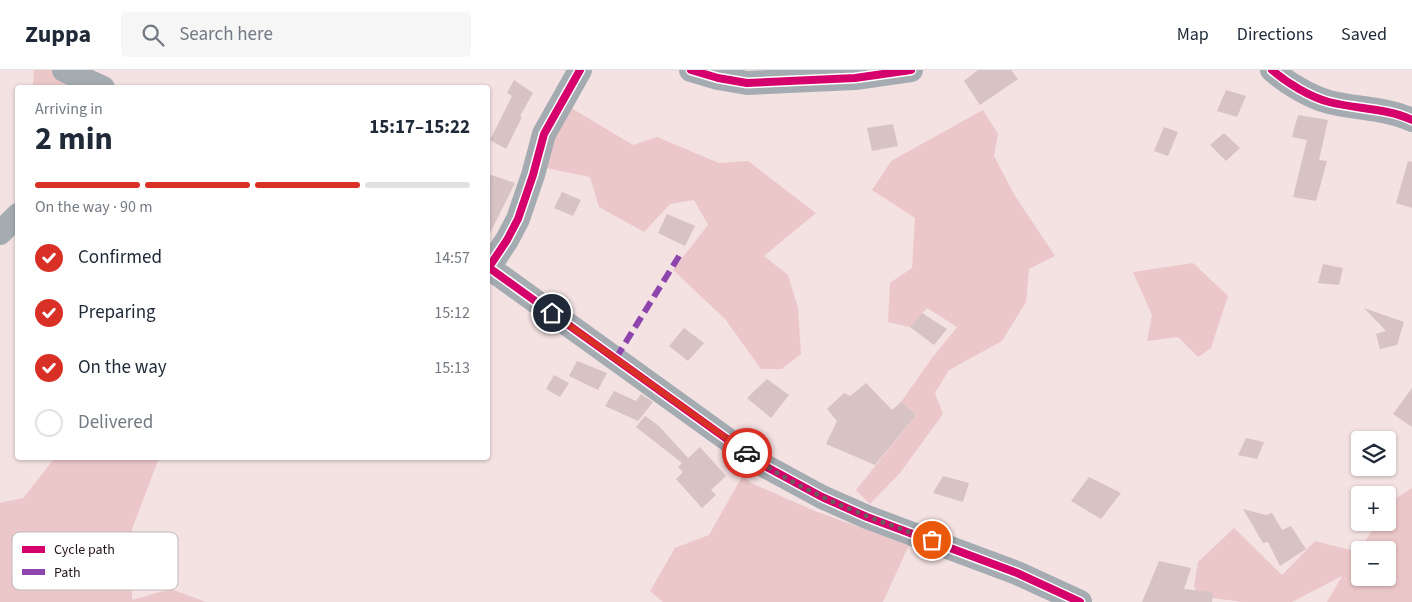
<!DOCTYPE html>
<html lang="en">
<head>
<meta charset="utf-8">
<style>
  :root { --surface:#fff; --page:#f6f6f7; --text:#1f2937; --muted:#747a83; --line:#e0e1e3; --accent:#d93025 }
  body { margin:0; font-family:"Source Sans 3",sans-serif; background:var(--page); color:var(--text); height:100vh; display:flex; flex-direction:column; font-size:19px; white-space:nowrap }
  * { box-sizing:border-box; margin:0 }
  p { font-size:16px; color:var(--muted) }
  .icon { flex:none; width:28px; height:28px; fill:none; stroke:currentColor; stroke-width:2; stroke-linecap:round; stroke-linejoin:round }
  .map { position:relative; flex:1; overflow:hidden }
  .drawer { position:absolute; left:15px; top:15px; width:475px; height:375px; display:flex; flex-direction:column; background:var(--surface); border-radius:5px; box-shadow:0 1px 4px #0004 }
  .drawer>* { flex:none }
  .buttons { position:absolute; left:1351px; top:361px; display:grid; gap:10px }
  .buttons a { display:grid; place-items:center; width:45px; height:45px; border-radius:5px; background:var(--surface); box-shadow:0 1px 4px #0004; font-size:25px }
  .pin { position:absolute; display:grid; place-items:center; width:42px; height:42px; color:#fff; margin:-21px; border:2px solid #fff; border-radius:50%; box-shadow:0 1px 5px #0007 }
  .courier { position:absolute; display:grid; place-items:center; width:50px; height:50px; margin:-25px; border:4px solid #d93025; border-radius:50%; background:#fff; color:#222; box-shadow:0 1px 6px #0007 }
  .overview em { font-style:normal; font-weight:700 }
  .overview div { display:flex; flex-direction:column-reverse }
  .overview { display:flex; align-items:center; justify-content:space-between; height:85px; padding:0 20px }
  h1 { font-size:32px; font-weight:700; line-height:38px }
  .bar { display:grid; grid-template-columns:repeat(4,1fr); gap:8px 5px; align-content:center; height:60px; padding:0 20px }
  .bar i { height:6px; border-radius:4px; background:var(--line) }
  .bar .on { background:var(--accent) }
  .bar p { grid-column:span 4 }
  ol { padding:0 20px; list-style:none }
  li { display:flex; align-items:center; gap:15px; height:55px }
  li p { margin-inline-start:auto }
  li .icon { padding:5px; border-radius:50%; background:var(--accent); color:#fff; stroke-width:4 }
  li:last-child { color:var(--muted) }
  li i { width:28px; height:28px; border:2px solid var(--line); border-radius:50% }
  header { display:flex; align-items:center; gap:30px; box-sizing:border-box; height:70px; padding:0 25px; background:var(--surface); border-bottom:1px solid var(--line) }
  header strong { font-size:24px }
  nav { display:flex; gap:28px; margin-inline-start:auto; font-size:18px }
  .search { width:350px; height:45px; background:var(--page); display:flex; align-items:center; gap:12px; box-sizing:border-box; padding:0 18px; border-radius:5px; color:var(--muted); font-size:19px }
  .map>svg:first-child { display:block }
  .green { fill:#ecc7c9; fill-rule:evenodd }
  .building { fill:#d7c2c4 }
  .lines { fill:none; stroke-linecap:round; stroke-linejoin:round }
  .minor { stroke:#a4abb1; stroke-width:24 }
  .quiet { stroke:#8e44ad; stroke-width:6; stroke-dasharray:12 6; stroke-linecap:butt }
  .cycleway-casing { stroke:#fff; stroke-width:11 }
  .cycleway { stroke:#d6006c; stroke-width:8 }
  .done { stroke:#6d5c5e; stroke-width:5; stroke-dasharray:0 9 }
  .route { stroke:#d93025; stroke-width:6 }
  .key { fill:#fff; stroke:#bdb9b9; stroke-width:1 }
  .key-label { font-size:14px; fill:#241517 }
</style>
</head>
<body>
<header>
<strong>Zuppa</strong>
<div class="search"><svg class="icon" aria-label="search" viewBox="0 0 24 24"><circle cx="10" cy="10" r="6"/><path d="M15 15l6 6"/></svg>Search here</div>
<nav><a>Map</a><a>Directions</a><a>Saved</a></nav>
</header>
<div class="map">
<svg width="1412" height="532" viewBox="0 0 1412 532">
  <rect width="100%" height="100%" fill="#f4e1e2"/>
  <g class="green">
    <polygon points="34,0 53,0 94,18 33,18"/>
    <polygon points="553,27 633,75 657,67 719,93 748,91 816,143 764,186 788,205 798,238 801,284 782,299 761,299 725,249 673,200 708,155 694,130 670,134 644,162 599,137 590,107 541,97"/>
    <polygon points="983,40 998,64 994,86 1015,126 1055,186 1029,199 1026,232 1002,271 949,300 935,323 943,344 900,403 870,434 856,420 916,345 901,332 932,288 957,257 927,238 910,257 888,252 890,213 912,198 915,148 872,120 891,91"/>
    <polygon points="1193,193 1228,226 1211,278 1198,287 1178,267 1147,271 1152,245 1133,202"/>
    <polygon points="55,388 159,388 132,459 132,530 171,519 206,532 0,532 0,433 23,428"/>
    <polygon points="743,405 751,413 815,441 909,475 883,532 663,532 650,521 675,478 709,465"/>
    <path d="M1412,418v114h-85l15,-26 -50,26h-50l-43,-6 -5,-10 4,-24 36,-34 48,47 33,-34 43,11 19,-29 11,-1v-16l1,-3zM1360,480h28v28h-28z"/>
  </g>
  <g class="building">
    <polygon points="978,0 1011,0 1018,9 980,35 964,11"/>
    <polygon points="514,10 533,23 520,46 522,47 506,79 490,70 512,26 507,23"/>
    <polygon points="1226,20 1246,26 1237,47 1217,41"/>
    <polygon points="1298,45 1328,50 1319,90 1327,91 1316,131 1293,127 1307,70 1292,67"/>
    <polygon points="893,54 898,76 872,81 867,58"/>
    <polygon points="1164,57 1178,62 1168,86 1154,81"/>
    <polygon points="1224,63 1240,78 1226,91 1210,75"/>
    <polygon points="1408,91 1412,92 1412,138 1396,133"/>
    <polygon points="488,104 515,113 488,167"/>
    <polygon points="562,122 581,130 573,146 554,138"/>
    <polygon points="667,144 695,156 685,176 658,163"/>
    <polygon points="1323,194 1343,198 1339,215 1318,213"/>
    <polygon points="1364,238 1404,252 1397,275 1380,279 1376,264 1386,261"/>
    <polygon points="922,243 947,259 934,275 910,257"/>
    <polygon points="684,258 704,273 688,291 669,276"/>
    <polygon points="577,291 607,303 598,320 569,306"/>
    <polygon points="554,305 569,313 560,327 546,319"/>
    <polygon points="767,309 789,325 771,348 747,328"/>
    <polygon points="866,313 892,340 901,332 916,345 875,395 826,374 837,351 827,339 844,323 850,326"/>
    <polygon points="1412,318 1412,357 1393,344"/>
    <polygon points="614,321 636,331 641,324 653,332 638,351 605,336"/>
    <polygon points="645,346 659,356 688,388 685,391 700,377 726,406 711,420 716,425 702,438 676,409 683,402 678,397 682,393 636,357"/>
    <polygon points="1246,368 1264,372 1257,389 1238,385"/>
    <polygon points="943,406 969,413 963,432 933,423"/>
    <polygon points="1089,407 1121,423 1101,449 1071,431"/>
    <polygon points="1243,439 1266,445 1272,443 1282,460 1291,456 1306,479 1280,496 1268,472 1263,473"/>
    <polygon points="1159,491 1191,498 1184,519 1213,522 1212,532 1142,532"/>
  </g>
  <g class="lines">
    <g class="minor">
      <polyline points="64,0 103,18"/>
      <polyline points="691,0 718,8 747,13 855,8 911,0"/>
      <path d="M1272,0c15,13 38,27 57,32 27,7 58,6 83,18"/>
      <polyline points="0,163 18,145"/>
      <polyline points="488,197 763,395 822,427 867,447 1017,503 1080,532"/>
      <polyline points="489,197 507,170 518,149 533,105 544,64 580,0"/>
    </g>
    <polyline class="quiet" points="616,288 681,183"/>
    <g class="cycleway-casing">
      <g id="cycleway">
        <polyline points="691,0 718,8 747,13 855,8 911,0"/>
        <path d="M1272,0c15,13 38,27 57,32 27,7 58,6 83,18"/>
        <polyline points="488,197 763,395 822,427 867,447 1017,503 1080,532"/>
        <polyline points="489,197 507,170 518,149 533,105 544,64 580,0"/>
      </g>
    </g>
    <use href="#cycleway" class="cycleway"/>
  </g>
  <g class="lines">
    <path class="done" d="M747,383c55,40 120,64 185,87"/>
    <polyline class="route" points="552,243 747,383"/>
  </g>
  <rect x="12" y="462" width="166" height="58" rx="8" class="key"/>
  <rect x="22" y="476" width="23" height="7" fill="#d6006c"/>
  <rect x="22" y="499" width="23" height="6" fill="#8e44ad"/>
  <g class="key-label">
    <text x="54" y="484">Cycle path</text>
    <text x="54" y="507">Path</text>
  </g>
</svg>
<div class="buttons">
<a><svg class="icon" aria-label="layers" viewBox="0 0 24 24"><path d="M12 4l9 5-9 5-9-5zM3 14l9 5 9-5"/></svg></a>
<a>+</a>
<a>−</a>
</div>
<div class="pin" style="left:932px;top:470px;background:#ea580c"><svg class="icon" aria-label="bag" viewBox="0 0 24 24"><path d="M5 8h14l-1 12H6zM9 8a3 3 0 0 1 6 0"/></svg></div>
<div class="pin" style="left:552px;top:243px;background:#1f2937"><svg class="icon" aria-label="home" viewBox="0 0 24 24"><path d="M3 11l9-7 9 7M6 9v11h12V9"/></svg></div>
<div class="courier" style="left:747px;top:383px"><svg class="icon" aria-label="car" viewBox="0 0 24 24"><path d="M5 17H2v-5l4-1 3-4h7l3 4 3 1v5h-3M9 17h6M6 11h13"/><circle cx="7" cy="17" r="2"/><circle cx="17" cy="17" r="2"/></svg></div>
<section class="drawer">
<div class="overview"><div><h1>2 min</h1><p>Arriving in</p></div><em>15:17–15:22</em></div>
<div class="bar"><i class="on"></i><i class="on"></i><i class="on"></i><i></i><p>On the way · 90 m</p></div>
<ol>
<li><svg class="icon" aria-label="check" viewBox="0 0 24 24"><path d="M5 12l5 5 9-10"/></svg>Confirmed<p>14:57</p></li>
<li><svg class="icon" aria-label="check" viewBox="0 0 24 24"><path d="M5 12l5 5 9-10"/></svg>Preparing<p>15:12</p></li>
<li><svg class="icon" aria-label="check" viewBox="0 0 24 24"><path d="M5 12l5 5 9-10"/></svg>On the way<p>15:13</p></li>
<li><i></i>Delivered</li>
</ol>
</section>
</div>
</body>
</html>
